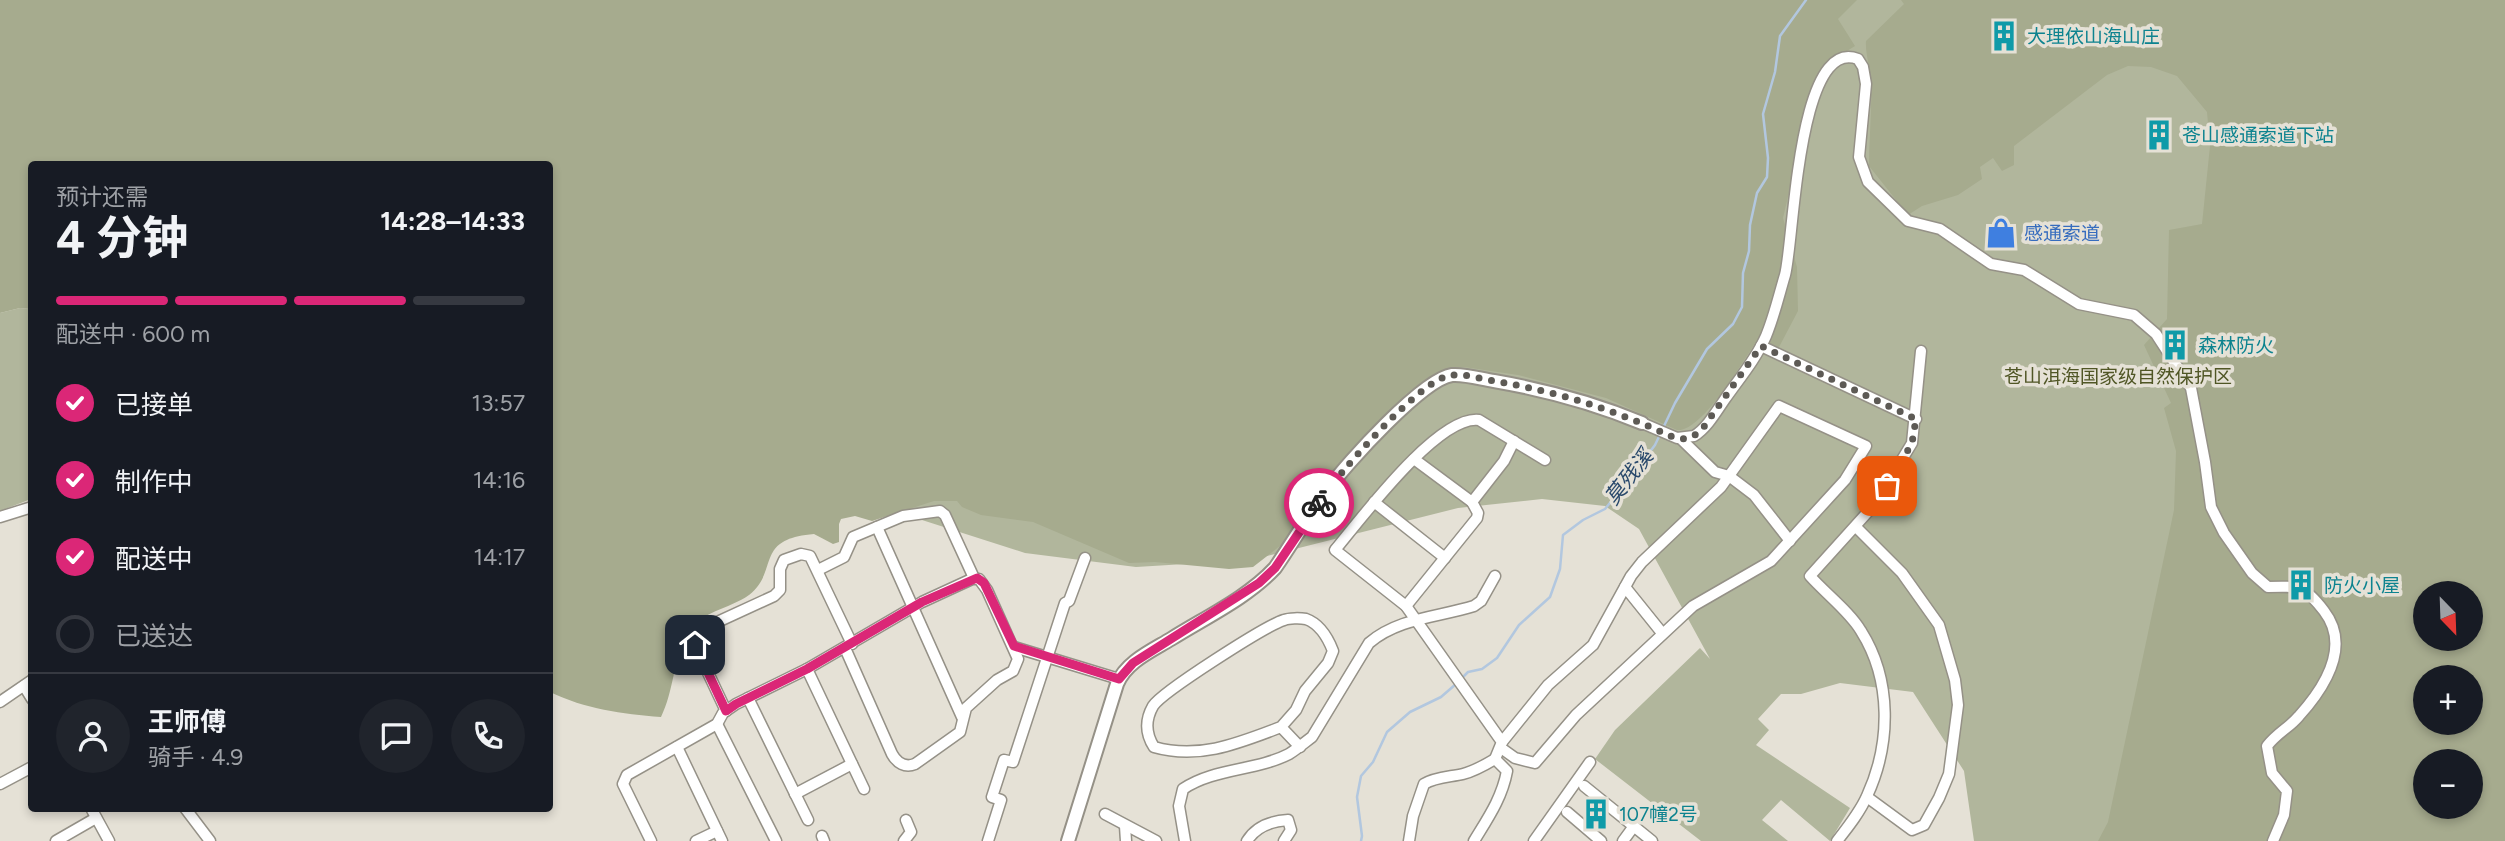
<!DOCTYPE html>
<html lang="zh">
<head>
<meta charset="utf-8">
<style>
  :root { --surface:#171b24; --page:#20242c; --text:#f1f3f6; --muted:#9ea1a6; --line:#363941; --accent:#db2777 }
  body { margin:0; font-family:Figtree,"Noto Sans SC",sans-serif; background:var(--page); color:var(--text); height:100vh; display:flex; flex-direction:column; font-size:26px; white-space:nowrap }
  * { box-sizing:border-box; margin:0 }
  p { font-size:23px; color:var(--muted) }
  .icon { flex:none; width:38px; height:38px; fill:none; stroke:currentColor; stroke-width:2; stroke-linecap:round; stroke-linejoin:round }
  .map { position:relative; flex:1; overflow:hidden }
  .panel { position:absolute; left:28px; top:161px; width:525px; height:651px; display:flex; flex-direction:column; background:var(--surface); border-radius:7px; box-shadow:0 4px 10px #0003 }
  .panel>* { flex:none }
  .needle { width:46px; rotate:157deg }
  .fabs { position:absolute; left:2413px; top:581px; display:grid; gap:14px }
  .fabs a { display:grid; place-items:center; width:70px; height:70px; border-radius:50%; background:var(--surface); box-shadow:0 4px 10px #0003; font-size:35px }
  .pin { position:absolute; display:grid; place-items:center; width:60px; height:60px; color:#fff; margin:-30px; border-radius:14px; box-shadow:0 4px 10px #0006 }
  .courier { position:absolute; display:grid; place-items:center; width:70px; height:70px; margin:-35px; border:5px solid #db2777; border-radius:50%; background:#fff; color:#222; box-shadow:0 2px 9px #0007 }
  .headline em { font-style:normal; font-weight:700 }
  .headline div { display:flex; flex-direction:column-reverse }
  .headline { display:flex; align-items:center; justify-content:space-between; height:119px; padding:0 28px }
  h1 { font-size:46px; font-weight:700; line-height:52px }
  .bar { display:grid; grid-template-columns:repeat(4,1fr); gap:10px 7px; align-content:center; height:84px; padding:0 28px }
  .bar i { height:9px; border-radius:5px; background:var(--line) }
  .bar .on { background:var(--accent) }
  .bar p { grid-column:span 4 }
  .line { display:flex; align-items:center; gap:18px; padding:0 28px; border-top:2px solid var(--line) }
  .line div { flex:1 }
  .round { display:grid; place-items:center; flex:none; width:74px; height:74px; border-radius:37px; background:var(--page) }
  ol { padding:0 28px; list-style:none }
  li { display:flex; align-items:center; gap:21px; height:77px }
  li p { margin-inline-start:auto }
  li .icon { padding:7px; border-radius:50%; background:var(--accent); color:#fff; stroke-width:4 }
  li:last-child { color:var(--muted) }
  li i { width:38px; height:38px; border:4px solid var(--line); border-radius:50% }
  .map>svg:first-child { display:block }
  .green { fill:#b1b69c; fill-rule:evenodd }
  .forest { fill:#a6ab8e; fill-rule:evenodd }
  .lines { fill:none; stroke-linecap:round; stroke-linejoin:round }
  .stream { stroke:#b2c7df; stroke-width:2.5 }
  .minor-casing { stroke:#959187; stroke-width:13 }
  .tertiary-casing { stroke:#959187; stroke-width:16 }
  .minor { stroke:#fff; stroke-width:10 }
  .tertiary { stroke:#fff; stroke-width:12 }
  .done { stroke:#5d5a55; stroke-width:7; stroke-dasharray:0 12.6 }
  .route { stroke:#db2777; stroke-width:9 }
  .labels { text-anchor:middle; stroke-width:7; stroke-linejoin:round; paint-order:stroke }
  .culture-label { font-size:19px; fill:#0d838f; stroke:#e5e1d6; text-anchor:start }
  .shop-label { font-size:19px; fill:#366cbe; stroke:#e5e1d6; text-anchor:start }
  .park-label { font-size:19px; fill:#505625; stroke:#e5e1d6 }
  .water-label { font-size:21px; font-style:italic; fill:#28486b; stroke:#e5e1d6 }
</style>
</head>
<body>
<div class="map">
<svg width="2505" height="841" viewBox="0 0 2505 841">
  <rect width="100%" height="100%" fill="#e5e1d6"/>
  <g class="green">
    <path d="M0,0h2505v841h-531l-10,-70 -51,-79 -73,-9 -39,11h-20l-23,25 11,11 -13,15 94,63 -20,33 -49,-41 -19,20 26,21h-87l-106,-82 20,-29 85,-82 10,11 -71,-130 -34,-23 -63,-7 -84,9 -207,52 -115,7 -111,-14 -103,-33 -87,-32 -285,-324zM2426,593h45v46h-45zM2426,677h45v46h-45zM2426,761h45v46h-45z"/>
    <polygon points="20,308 31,309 31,499 0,511 0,313"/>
  </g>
  <g class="forest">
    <path d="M0,0h1857l-19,19 17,27 -31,19 -8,13 -33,140 14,49 1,44 -20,38 -20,-10c-14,20 -56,94 -81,91l-71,-32 -88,-23 -54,-8 -16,1 -19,9 -23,17 -93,104 -28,44 -32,25 -24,2 -74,-7 -26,1 -96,-41 -52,-7 -19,-8 -5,-6h-23l-62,20 -17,-5 -14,3 -2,5v18l-6,2 -19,-10c-61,5 -34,37 -65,61 -21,15 -48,15 -62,40 -14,25 -13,56 -26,82 -39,-3 -76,-8 -111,-25v-528h-518l-1,145 -11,-1 -20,5z"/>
    <path d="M1901,0h604v841h-407l10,-19 66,-312 2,-59 -12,-43 7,-5 -27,-58 23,-26 2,-89 33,-6 8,-78 -3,-34 -30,-36 -26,-9 -23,-1 -21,9 -93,71v19l-12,6 -9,-13 -13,9 2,12 -24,16 -36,11 -14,9 -39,-49c0,-27 3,-55 2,-82 0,-15 -6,-29 -5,-43l38,-37zM2426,593h45v46h-45zM2426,677h45v46h-45zM2426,761h45v46h-45z"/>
  </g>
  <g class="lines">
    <g class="stream">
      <polyline points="1461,679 1468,672 1482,669 1497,658 1519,625 1550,597 1560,569 1563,535 1583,520 1605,509 1630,478 1655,445 1675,403 1707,349 1733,324 1742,307 1743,273 1749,251 1750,225 1757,193 1767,177 1768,158 1763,114 1775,72 1780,36 1806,0"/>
      <polyline points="1361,841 1362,836 1357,797 1361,776 1373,762 1387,732 1410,712 1441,697 1456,684"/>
    </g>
    <g class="minor-casing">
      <g id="minor">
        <polyline points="1761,346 1916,419"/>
        <path d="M1642,423l35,15 17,-2c13,-8 22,-24 31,-37 14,-20 31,-40 41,-63 8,-19 13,-41 19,-61 9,-32 12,-240 73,-216l5,8 3,17 -7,73 9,25 40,39 32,8 51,35 33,6 55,34 55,11 22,19 35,54 14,74 6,45 13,26 28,40 16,14c31,-1 37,-1 56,24 27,35 1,76 -25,105 -10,12 -21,16 -32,30l5,27 15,18 -3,24 -11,26"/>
        <polyline points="1681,439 1715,472 1729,476 1754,495 1790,541"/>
        <polyline points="1414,459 1472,502 1504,461 1514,441"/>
        <polyline points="1374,502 1445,558"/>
        <polyline points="0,517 32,507"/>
        <polyline points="877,527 962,717"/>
        <polyline points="1856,527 1902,573 1939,625 1955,680 1958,705 1949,774 1939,798 1924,825 1912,830 1867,797"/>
        <polyline points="818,570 844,557 853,537 903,516 940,511 945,515 974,578"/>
        <polyline points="1625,587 1662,633"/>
        <polyline points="1406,606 1477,518 1478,513 1472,502"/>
        <polyline points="1014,647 1119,679"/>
        <polyline points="807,669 864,789"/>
        <polyline points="24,686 32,699"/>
        <polyline points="748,698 808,820"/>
        <polyline points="0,702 32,680"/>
        <polyline points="726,711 695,645 695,638 700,630 774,596 780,590 780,569 784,560 801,554 810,556 852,644"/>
        <polyline points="717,724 776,841"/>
        <path d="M1281,727c-42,16 -82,33 -127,20 -9,-14 -9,-27 -1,-41 9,-14 112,-80 131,-86 5,-2 16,-2 22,-1 14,5 22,19 27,32l-5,12 -23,28 -9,19 -15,17 19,20"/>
        <polyline points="677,747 722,841"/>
        <polyline points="1501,748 1515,758 1535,763 1576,715 1693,606 1771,561 1845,480 1866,446 1779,406 1721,487 1642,562 1631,576 1593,645 1548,685 1502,742"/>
        <path d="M1495,759l7,-17 -96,-136 -71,-56c26,-31 103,-135 144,-130l66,40"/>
        <polyline points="0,784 32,767"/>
        <polyline points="1584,786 1652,841"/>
        <polyline points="795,794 852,764"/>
        <polyline points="91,808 109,841"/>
        <polyline points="185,808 210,841"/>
        <polyline points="1567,812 1601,841"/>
        <polyline points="1105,814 1156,841"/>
        <polyline points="1125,826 1126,841"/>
        <polyline points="822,836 824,841"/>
        <polyline points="56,841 96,818"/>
        <path d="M651,841l-28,-57 4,-9 90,-51 6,-11 13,-9 71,-35 115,-67 50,-23h7l8,11 31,69 -5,12 -16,9 -31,28 -6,24 -45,32c-10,4 -18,-1 -23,-10l-47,-106"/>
        <polyline points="696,841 717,831"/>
        <polyline points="904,841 911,832 906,820"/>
        <polyline points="988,841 1001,800 992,797 1004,760 1013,762 1065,603 1069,601 1085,558"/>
        <path d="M1185,841l-6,-35 4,-17c31,-21 73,-18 106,-35 8,-5 15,-11 23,-17l57,-94c29,-25 70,-26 105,-37l7,-5 14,-25"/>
        <path d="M1247,841c9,-15 25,-20 41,-21l3,10 -7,11"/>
        <path d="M1409,841l4,-25 11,-32c11,-7 26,-7 39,-10 12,-3 22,-9 32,-15l12,12c-5,27 -19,47 -33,70"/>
        <polyline points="1534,841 1590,762"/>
        <polyline points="1623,841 1634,826"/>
        <path d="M1837,841c11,-14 23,-29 30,-45 24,-52 25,-116 -6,-165 -11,-19 -36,-38 -51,-55l65,-72 37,-61 9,-92"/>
      </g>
    </g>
    <g class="tertiary-casing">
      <path id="tertiary" d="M1068,841l49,-157c9,-22 34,-33 54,-45 35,-22 76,-41 104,-71 18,-26 34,-54 53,-79 19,-26 95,-110 124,-114 14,-1 29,4 42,6 52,9 100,22 148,42"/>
    </g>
    <use href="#minor" class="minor"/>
    <use href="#tertiary" class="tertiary"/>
  </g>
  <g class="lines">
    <path class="done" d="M1319,503c19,-30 96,-117 128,-127 15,-4 33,3 48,5 67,12 120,29 182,58 12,0 19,-3 26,-11l58,-82 155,73 -4,24 -25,43"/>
    <polyline class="route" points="695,645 726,711 736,704 807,669 922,602 977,578 984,583 1014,646 1119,679 1133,663 1259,583 1275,568 1319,503"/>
  </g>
  <defs>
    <g id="building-bare" transform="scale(2.415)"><path d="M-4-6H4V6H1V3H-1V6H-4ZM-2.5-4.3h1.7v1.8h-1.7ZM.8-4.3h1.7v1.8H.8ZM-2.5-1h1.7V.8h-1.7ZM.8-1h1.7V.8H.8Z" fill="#0f9aa8" stroke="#e5e1d6" stroke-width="2.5" paint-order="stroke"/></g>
    <g id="shop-bare" transform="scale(2.415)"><path d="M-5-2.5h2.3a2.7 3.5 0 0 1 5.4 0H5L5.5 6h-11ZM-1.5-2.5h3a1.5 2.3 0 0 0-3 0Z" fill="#3f7fe0" stroke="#e5e1d6" stroke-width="2.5" paint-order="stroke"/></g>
  </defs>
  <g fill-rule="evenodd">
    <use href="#building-bare" x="2004" y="36"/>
    <use href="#building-bare" x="2159" y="135"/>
    <use href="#shop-bare" x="2001" y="233"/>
    <use href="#building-bare" x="2175" y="345"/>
    <use href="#building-bare" x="2301" y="585"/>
    <use href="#building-bare" x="1596" y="814"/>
  </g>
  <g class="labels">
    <g class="culture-label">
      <text x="2027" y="43">大理依山海山庄</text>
      <text x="2182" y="142">苍山感通索道下站</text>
      <text x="2198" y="352">森林防火</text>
      <text x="2324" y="592">防火小屋</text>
      <text x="1619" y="821">107幢2号</text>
    </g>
    <g class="shop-label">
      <text x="2024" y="240">感通索道</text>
    </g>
    <g class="park-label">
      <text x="2118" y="383">苍山洱海国家级自然保护区</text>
    </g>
    <g class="water-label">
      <text transform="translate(1629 477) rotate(-52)" y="7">莫残溪</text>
    </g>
  </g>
</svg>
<div class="fabs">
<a><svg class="needle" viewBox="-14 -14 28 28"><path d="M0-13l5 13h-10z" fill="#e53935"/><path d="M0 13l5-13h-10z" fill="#9ea1a6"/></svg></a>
<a>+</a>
<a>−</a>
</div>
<div class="pin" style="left:1887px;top:486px;background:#ea580c"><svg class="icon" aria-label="bag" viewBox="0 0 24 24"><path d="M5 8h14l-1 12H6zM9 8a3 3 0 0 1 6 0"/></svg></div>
<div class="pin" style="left:695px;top:645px;background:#1f2937"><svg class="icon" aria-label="home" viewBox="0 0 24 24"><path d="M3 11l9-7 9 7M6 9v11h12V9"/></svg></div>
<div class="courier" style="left:1319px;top:503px"><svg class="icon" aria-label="bike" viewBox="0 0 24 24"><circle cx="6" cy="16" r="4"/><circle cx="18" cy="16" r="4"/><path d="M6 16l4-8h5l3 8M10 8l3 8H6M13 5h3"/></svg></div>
<section class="panel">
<div class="headline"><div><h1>4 分钟</h1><p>预计还需</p></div><em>14:28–14:33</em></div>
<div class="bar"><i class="on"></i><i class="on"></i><i class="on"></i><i></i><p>配送中 · 600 m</p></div>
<ol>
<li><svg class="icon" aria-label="check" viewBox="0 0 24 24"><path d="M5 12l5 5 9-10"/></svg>已接单<p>13:57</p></li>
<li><svg class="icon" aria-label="check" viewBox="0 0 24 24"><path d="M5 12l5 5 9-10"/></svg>制作中<p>14:16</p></li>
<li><svg class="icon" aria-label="check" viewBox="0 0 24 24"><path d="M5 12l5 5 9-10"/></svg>配送中<p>14:17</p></li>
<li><i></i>已送达</li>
</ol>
<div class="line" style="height:126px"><a class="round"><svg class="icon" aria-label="person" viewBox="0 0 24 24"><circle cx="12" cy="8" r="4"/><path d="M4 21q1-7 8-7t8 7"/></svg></a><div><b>王师傅</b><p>骑手 · 4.9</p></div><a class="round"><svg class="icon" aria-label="chat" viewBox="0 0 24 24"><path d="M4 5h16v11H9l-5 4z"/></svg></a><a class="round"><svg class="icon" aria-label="phone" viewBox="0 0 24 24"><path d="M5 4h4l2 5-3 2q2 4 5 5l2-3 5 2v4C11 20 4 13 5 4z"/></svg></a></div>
</section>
</div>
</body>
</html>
